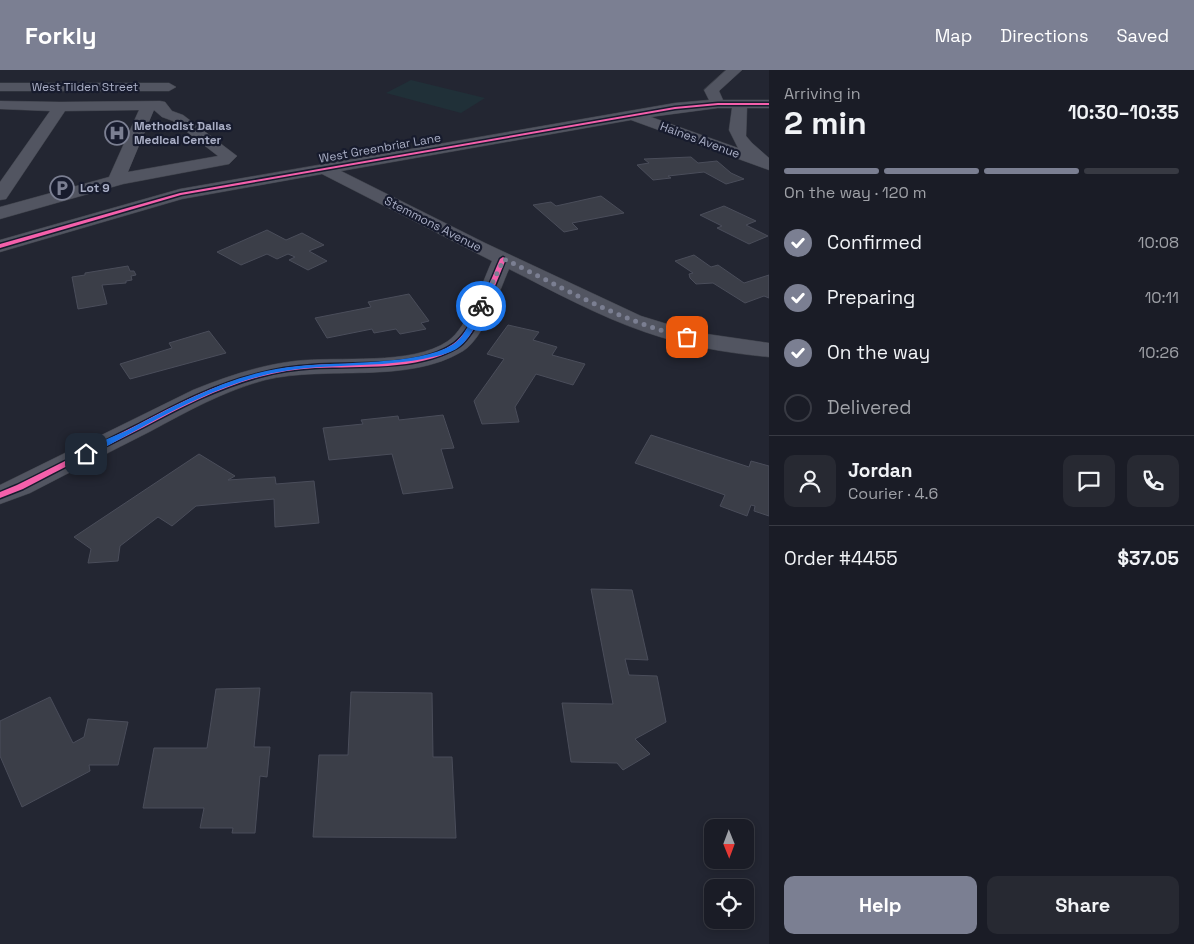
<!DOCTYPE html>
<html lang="en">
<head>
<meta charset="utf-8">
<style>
  :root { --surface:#1a1c26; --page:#272932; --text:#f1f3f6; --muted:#9fa1a7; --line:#383a43; --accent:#7b7f92 }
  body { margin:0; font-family:"Space Grotesk",sans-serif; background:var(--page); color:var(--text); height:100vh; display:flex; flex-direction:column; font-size:19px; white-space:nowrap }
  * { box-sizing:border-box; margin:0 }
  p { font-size:16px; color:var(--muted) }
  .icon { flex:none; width:28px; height:28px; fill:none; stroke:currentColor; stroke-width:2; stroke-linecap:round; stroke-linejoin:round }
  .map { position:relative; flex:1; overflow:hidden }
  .sheet { display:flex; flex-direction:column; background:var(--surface); width:425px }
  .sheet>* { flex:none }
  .needle { width:32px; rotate:179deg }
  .buttons { position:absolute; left:704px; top:749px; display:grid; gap:10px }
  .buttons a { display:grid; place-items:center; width:50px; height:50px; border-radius:10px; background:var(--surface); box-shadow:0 2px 8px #0003,0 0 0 1px var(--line); font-size:25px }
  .pin { position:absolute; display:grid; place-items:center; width:42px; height:42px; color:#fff; margin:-21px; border-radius:10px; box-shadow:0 2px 8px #0006 }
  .courier { position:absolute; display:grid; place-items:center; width:50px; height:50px; margin:-25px; border:4px solid #1a73e8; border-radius:50%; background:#fff; color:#222; box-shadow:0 1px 6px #0007 }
  .summary em { font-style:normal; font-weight:700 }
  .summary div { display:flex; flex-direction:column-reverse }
  .summary { display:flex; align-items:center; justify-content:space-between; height:85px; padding:0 15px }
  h1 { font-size:32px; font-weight:700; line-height:38px }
  .bar { display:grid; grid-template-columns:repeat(4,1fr); gap:8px 5px; align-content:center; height:60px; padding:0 15px }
  .bar i { height:6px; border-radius:4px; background:var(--line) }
  .bar .selected { background:var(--accent) }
  .bar p { grid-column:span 4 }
  .line { display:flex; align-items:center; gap:12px; padding:0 15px; border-top:1px solid var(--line) }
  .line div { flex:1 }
  .round { display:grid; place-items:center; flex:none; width:52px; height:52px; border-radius:10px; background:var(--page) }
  ol { padding:0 15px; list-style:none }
  li { display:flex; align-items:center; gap:15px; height:55px }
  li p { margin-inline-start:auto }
  li .icon { padding:5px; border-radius:50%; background:var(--accent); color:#fff; stroke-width:4 }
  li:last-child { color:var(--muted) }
  li i { width:28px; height:28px; border:2px solid var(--line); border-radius:50% }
  .primary-button { display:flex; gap:10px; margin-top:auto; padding:10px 15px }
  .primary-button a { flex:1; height:58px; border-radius:10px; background:var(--accent); color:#fff; font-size:20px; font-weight:700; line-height:58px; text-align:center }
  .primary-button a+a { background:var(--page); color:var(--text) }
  header { display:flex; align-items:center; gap:30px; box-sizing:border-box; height:70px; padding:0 25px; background:var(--accent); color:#fff }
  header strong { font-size:24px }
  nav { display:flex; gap:28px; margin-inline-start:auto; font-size:18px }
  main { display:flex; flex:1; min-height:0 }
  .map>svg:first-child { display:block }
  .green { fill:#203038 }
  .building { fill:#3b3e48; stroke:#4a4d5a }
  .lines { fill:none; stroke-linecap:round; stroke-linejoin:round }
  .minor-casing { stroke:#3d4049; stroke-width:1 }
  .minor { fill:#525561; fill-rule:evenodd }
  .cycleway-casing { stroke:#171b2d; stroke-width:3 }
  .cycleway { fill:#f560ab; fill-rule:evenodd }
  .route { fill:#1a73e8 }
  .done { stroke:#7b7f92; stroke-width:5; stroke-dasharray:0 9 }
  .labels { text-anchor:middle; stroke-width:4.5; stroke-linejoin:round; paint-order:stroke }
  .far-street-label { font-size:12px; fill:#aaafc6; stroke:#171b2d }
  .far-poi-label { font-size:12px; font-weight:bold; fill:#aaafc6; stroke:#171b2d; text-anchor:start }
</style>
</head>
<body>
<header>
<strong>Forkly</strong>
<nav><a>Map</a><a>Directions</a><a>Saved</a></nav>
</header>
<main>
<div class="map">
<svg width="769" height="874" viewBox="0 0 769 874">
  <rect width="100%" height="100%" fill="#232632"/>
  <polygon class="green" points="411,10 485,28 461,43 386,23"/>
  <g class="building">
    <polygon points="691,87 698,93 717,91 731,103 744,109 726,114 704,102 668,106 671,108 653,110 637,95 649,93 644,89"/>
    <polygon points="601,126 624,143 572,153 578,159 564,162 533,135 551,132 556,136"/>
    <polygon points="724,136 756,151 746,155 768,166 749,174 717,158 722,156 700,145"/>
    <polygon points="267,160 286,170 302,163 324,175 309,181 327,191 308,200 289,190 295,187 288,184 277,189 267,184 241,195 217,182"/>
    <polygon points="694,185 711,197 718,195 744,213 769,205 769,228 764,226 745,233 713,213 696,214 690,208 689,204 693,203 675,191"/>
    <polygon points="128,196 130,201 134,201 136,205 131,206 132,210 126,211 126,213 102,215 107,234 78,239 72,207 85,205 85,203"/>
    <polygon points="409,224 429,251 421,253 426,259 400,264 396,259 374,263 372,259 327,268 315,248 371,237 368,232"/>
    <polygon points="508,255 539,262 533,270 557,277 552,285 585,294 573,315 536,304 515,337 519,352 482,354 474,331 504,289 487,284"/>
    <polygon points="209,261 226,283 130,309 120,294 172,278 169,273"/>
    <polygon points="443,345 454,378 441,379 453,418 403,424 392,384 329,390 323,358 363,354 361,350 398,346 399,350"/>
    <polygon points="651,365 749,397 751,391 769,396 769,446 754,441 755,436 751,435 747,446 720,436 725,425 635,393"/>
    <polygon points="199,384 235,406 228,410 275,407 276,414 314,411 319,453 275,457 274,429 196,436 172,456 158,447 120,476 118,491 88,493 91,479 74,467"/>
    <polygon points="591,519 632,520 648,590 625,589 629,605 657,606 666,652 635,669 650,684 623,700 617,693 571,692 562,633 613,634"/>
    <polygon points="260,618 254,677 270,677 267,707 260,706 255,763 232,763 233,758 200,758 204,738 143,738 154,678 207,678 216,619"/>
    <polygon points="351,622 432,623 433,687 452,687 456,768 313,767 319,685 348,685"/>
    <polygon points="50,627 73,673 84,667 88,649 128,652 118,695 89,695 90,701 22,737 0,686 0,651"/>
  </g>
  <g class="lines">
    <g class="minor-casing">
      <g id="minor">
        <path d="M726,0h16l-23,21 4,9h46v8h-22l-1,28 6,7 17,15v12l-138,-50 -290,51 144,72 156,73 52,16 76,11v14c-42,-4 -84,-11 -124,-25 -47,-16 -92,-41 -136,-63 -10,23 -25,69 -46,82 -56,34 -136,14 -198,29 -41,11 -77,31 -114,51 -41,21 -81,41 -121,62l-30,11v-19l193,-95c32,-13 67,-25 102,-29 43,-5 117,5 153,-20 20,-14 34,-58 44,-80l-170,-87 -140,25 -182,53v-12l180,-51 495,-86 34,-3 -5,-10zM718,38h14l-3,22 9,18 -87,-31z"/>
        <polygon points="0,13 169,13 176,17 169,21 0,21"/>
        <path d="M0,31l60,1 100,-1 5,1 7,9 11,4 54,41 -8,8 -106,20 -123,35v-12l109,-30 30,-67 -74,1 -59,88 -6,1v-18l50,-71 -50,-2zM154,40l8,7 11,4 45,35 -90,16z"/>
      </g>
    </g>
    <use href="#minor" class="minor"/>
    <g class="cycleway-casing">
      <g id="cycleway">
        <polygon points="718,33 769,33 769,35 718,35 675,39 181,125 0,178 0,174 180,123 675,37"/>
        <path d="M503,187l3,2c-10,23 -28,76 -49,89 -40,23 -97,18 -142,20 -19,1 -38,4 -56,9 -41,11 -77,30 -115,50 -40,20 -81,41 -121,62l-23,9v-6l17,-7c41,-20 81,-41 122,-61 38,-20 76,-40 118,-50 18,-5 37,-8 56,-9 41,-3 105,3 140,-21 20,-13 37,-63 47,-85z"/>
      </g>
    </g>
    <use href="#cycleway" class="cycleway"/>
  </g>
  <path class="route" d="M479,234l5,2c-6,14 -12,31 -25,41 -10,8 -25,9 -36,12 -54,10 -110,3 -162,17 -61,16 -117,51 -172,80l-7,-2c11,-10 30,-17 44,-23 54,-28 110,-60 173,-65 40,-4 120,-1 153,-21 14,-8 19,-27 27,-41z"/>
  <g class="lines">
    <path class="done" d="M481,236l23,-47c58,28 119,64 183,78"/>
  </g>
  <defs>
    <g id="hospital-ring" transform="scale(1.25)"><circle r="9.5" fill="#171b2d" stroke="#7b7f92" stroke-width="1.5"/><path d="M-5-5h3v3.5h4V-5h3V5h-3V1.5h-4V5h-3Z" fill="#7b7f92"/></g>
    <g id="parking-ring" transform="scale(1.25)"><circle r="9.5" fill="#171b2d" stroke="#7b7f92" stroke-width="1.5"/><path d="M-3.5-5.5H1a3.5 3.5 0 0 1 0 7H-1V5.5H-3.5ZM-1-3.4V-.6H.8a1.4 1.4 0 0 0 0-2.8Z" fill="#7b7f92"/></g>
  </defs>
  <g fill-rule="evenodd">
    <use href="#hospital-ring" x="117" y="63"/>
    <use href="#parking-ring" x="62" y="118"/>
  </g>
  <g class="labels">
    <g class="far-street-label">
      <text x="85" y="21">West Tilden Street</text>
      <text transform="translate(700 70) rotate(20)" y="4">Haines Avenue</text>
      <text transform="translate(380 78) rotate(-10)" y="4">West Greenbriar Lane</text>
      <text transform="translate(433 154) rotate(27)" y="4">Stemmons Avenue</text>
    </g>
    <g class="far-poi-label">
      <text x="134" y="60">Methodist Dallas<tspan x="134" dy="14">Medical Center</tspan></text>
      <text x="80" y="122">Lot 9</text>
    </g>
  </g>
</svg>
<div class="buttons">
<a><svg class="needle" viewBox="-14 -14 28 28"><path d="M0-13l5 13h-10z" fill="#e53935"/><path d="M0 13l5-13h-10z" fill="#9fa1a7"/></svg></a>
<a><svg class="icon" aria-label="locate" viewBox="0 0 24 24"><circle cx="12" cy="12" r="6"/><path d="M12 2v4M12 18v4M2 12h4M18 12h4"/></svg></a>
</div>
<div class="pin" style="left:687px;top:267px;background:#ea580c"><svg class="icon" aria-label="bag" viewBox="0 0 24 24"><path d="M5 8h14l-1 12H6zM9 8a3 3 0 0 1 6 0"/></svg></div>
<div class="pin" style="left:86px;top:384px;background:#1f2937"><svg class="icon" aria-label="home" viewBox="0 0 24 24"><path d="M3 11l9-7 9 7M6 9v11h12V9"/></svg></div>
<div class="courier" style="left:481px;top:236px"><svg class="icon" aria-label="bike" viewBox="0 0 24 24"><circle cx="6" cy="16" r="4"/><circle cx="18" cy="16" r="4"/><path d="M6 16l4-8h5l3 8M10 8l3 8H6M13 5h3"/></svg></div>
</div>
<section class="sheet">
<div class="summary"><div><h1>2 min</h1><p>Arriving in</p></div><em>10:30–10:35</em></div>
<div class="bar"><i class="selected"></i><i class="selected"></i><i class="selected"></i><i></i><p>On the way · 120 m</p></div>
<ol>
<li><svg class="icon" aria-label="check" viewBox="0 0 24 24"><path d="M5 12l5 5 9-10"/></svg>Confirmed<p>10:08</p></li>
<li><svg class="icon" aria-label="check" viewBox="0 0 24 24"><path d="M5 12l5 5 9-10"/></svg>Preparing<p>10:11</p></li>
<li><svg class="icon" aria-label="check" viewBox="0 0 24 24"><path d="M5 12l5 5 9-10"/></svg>On the way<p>10:26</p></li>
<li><i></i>Delivered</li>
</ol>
<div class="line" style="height:90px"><a class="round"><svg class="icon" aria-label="person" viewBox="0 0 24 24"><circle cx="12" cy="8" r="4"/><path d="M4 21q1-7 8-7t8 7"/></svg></a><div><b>Jordan</b><p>Courier · 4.6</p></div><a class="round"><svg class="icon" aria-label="chat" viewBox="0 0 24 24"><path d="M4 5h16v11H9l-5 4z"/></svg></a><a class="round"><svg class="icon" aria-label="phone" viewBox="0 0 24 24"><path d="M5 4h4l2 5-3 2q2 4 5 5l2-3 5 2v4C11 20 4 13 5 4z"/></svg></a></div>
<div class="line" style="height:65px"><div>Order #4455</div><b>$37.05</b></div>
<div class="primary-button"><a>Help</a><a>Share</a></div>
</section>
</main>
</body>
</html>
